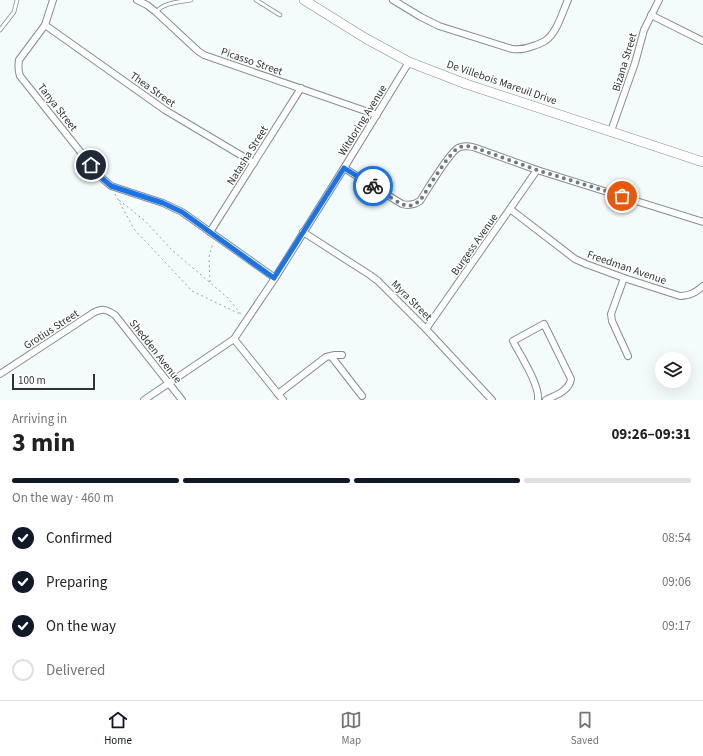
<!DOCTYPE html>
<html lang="en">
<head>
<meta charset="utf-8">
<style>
  :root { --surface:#fff; --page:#f2f2f2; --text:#202124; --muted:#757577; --line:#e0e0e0; --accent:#111827 }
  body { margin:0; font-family:"Source Sans 3",sans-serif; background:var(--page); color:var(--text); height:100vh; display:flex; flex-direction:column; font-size:15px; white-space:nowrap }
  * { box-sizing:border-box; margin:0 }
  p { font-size:13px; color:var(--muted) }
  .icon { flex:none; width:22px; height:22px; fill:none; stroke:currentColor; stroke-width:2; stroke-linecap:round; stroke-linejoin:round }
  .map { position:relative; height:400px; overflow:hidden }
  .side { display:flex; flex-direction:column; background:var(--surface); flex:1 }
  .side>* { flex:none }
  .tools { position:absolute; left:655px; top:352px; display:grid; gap:8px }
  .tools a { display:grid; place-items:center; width:36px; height:36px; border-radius:50%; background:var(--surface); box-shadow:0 4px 16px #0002; font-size:20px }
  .scale { position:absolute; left:12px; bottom:10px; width:83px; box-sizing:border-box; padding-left:4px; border:2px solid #303333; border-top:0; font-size:11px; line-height:14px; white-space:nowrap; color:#303333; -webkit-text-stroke:3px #fff; paint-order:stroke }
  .pin { position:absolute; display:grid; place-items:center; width:34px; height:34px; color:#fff; margin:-17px; border:2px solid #fff; border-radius:50%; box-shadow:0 1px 4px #0007 }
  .courier { position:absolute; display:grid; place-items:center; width:40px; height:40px; margin:-20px; border:3px solid #1a73e8; border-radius:50%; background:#fff; color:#222; box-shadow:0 1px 5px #0007 }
  .head em { font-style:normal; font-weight:700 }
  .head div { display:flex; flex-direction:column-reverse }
  .head { display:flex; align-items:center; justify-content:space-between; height:68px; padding:0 12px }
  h1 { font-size:26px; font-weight:700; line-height:30px }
  .bar { display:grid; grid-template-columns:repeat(4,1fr); gap:6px 4px; align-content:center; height:48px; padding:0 12px }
  .bar i { height:5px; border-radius:3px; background:var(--line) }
  .bar .current { background:var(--accent) }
  .bar p { grid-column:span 4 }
  ol { padding:0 12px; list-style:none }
  li { display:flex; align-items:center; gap:12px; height:44px }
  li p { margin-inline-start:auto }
  li .icon { padding:4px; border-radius:50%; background:var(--accent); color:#fff; stroke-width:4 }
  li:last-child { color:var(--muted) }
  li i { width:22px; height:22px; border:2px solid var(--line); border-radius:50% }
  .tab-bar { display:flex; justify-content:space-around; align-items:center; height:56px; border-top:1px solid var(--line); background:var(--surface); font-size:11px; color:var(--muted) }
  .tab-bar a { display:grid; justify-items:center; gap:2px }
  .tab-bar .current { color:var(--accent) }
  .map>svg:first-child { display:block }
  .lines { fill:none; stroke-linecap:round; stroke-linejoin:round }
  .lane-casing { stroke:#858d8d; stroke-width:4.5 }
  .street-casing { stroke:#858d8d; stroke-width:8 }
  .secondary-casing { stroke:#858d8d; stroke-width:10 }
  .path { stroke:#9da3a3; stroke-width:1; stroke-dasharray:2 3; stroke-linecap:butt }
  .lane { stroke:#fff; stroke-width:3 }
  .street { stroke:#fff; stroke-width:6 }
  .secondary { stroke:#fff; stroke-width:9 }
  .done { stroke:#747979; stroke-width:4; stroke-dasharray:0 7.2 }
  .route { stroke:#1a73e8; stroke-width:5 }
  .labels { text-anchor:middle; stroke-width:3; stroke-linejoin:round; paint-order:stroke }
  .street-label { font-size:11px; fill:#303333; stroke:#fff }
</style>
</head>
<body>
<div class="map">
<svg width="703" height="400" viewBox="0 0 703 400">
  <rect width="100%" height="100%" fill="#f3fbfb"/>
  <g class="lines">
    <g class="lane-casing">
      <g id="lane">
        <polyline points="256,0 280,15"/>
        <path d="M156,12c9,-10 23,-10 35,-12"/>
        <polyline points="0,30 14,12 17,0"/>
      </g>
    </g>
    <g class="street-casing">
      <g id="street">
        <path d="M53,0l-8,25 -26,35c-1,6 -1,10 1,16l71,89 12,14 8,7 52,17 19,9 93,66"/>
        <polyline points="137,0 147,5 156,12 198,51 204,55 377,115"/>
        <path d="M393,0l28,17 18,9 73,23c8,1 14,0 21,-3 4,-1 8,-3 12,-5 12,-8 17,-28 23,-41"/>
        <polyline points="651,15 703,41"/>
        <polyline points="45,25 165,110 254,163"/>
        <polyline points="611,131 635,63 644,30 659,0"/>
        <path d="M344,168l58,36c7,2 12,1 18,-3 7,-11 29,-48 38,-53 7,-3 12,-2 18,0l61,22 166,52"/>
        <path d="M510,209l65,50 11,5 38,14 56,18c10,0 16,-4 23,-10"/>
        <polyline points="210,232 301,88"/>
        <polyline points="303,232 370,275 378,281 426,329 492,400"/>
        <polyline points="624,278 611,314 612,321 628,356"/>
        <polyline points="426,329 537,170"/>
        <polyline points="234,339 283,400"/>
        <polyline points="331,356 362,396"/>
        <path d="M0,374l93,-61c9,-5 13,-4 22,2l67,85"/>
        <polyline points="278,394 326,357 335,355 342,355"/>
        <polyline points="144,400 234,339 275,278 344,168 409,62"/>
        <path d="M538,400c2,-15 -18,-45 -25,-59l31,-17 27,55c-2,12 -15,16 -25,21"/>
      </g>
    </g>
    <g class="secondary-casing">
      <polyline id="secondary" points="304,0 365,38 409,62 466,84 703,162"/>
    </g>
    <g class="path">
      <polyline points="115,194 134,229 192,291 242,315"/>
      <polyline points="119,200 145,221 173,251 228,298 241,314"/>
      <polyline points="210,282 209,257 213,242"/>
    </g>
    <use href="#lane" class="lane"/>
    <use href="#street" class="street"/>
    <use href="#secondary" class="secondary"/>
  </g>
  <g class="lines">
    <path class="done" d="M373,186c8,5 27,19 35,20 4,0 8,-3 12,-5 7,-11 29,-48 38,-53 7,-3 12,-2 18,0l61,22 85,26"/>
    <polyline class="route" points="91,165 103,179 111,186 163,203 182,212 274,278 344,168 373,186"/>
  </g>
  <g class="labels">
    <g class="street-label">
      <text transform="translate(252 61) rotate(19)" y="4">Picasso Street</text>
      <text transform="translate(624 62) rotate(-73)" y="4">Bizana Street</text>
      <text transform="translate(502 82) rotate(19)" y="4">De Villebois Mareuil Drive</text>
      <text transform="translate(153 89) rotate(35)" y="4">Thea Street</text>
      <text transform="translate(58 107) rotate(52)" y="4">Tanya Street</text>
      <text transform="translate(362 120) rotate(-58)" y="4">Witdoring Avenue</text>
      <text transform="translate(247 155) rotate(-58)" y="4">Natasha Street</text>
      <text transform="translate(474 244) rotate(-55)" y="4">Burgess Avenue</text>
      <text transform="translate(627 267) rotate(19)" y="4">Freedman Avenue</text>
      <text transform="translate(412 300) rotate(45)" y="4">Myra Street</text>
      <text transform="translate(51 329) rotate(-33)" y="4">Grotius Street</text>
      <text transform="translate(156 351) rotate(52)" y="4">Shedden Avenue</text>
    </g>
  </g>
</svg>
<div class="tools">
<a><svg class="icon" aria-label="layers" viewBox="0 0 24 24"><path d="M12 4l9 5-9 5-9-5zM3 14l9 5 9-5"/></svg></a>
</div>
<div class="scale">100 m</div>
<div class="pin" style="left:622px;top:196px;background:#ea580c"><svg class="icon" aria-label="bag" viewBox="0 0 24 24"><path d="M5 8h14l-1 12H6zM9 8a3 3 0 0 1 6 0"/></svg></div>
<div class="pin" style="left:91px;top:165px;background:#1f2937"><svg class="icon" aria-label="home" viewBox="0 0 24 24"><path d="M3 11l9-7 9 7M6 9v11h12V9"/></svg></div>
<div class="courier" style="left:373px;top:186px"><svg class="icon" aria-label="bike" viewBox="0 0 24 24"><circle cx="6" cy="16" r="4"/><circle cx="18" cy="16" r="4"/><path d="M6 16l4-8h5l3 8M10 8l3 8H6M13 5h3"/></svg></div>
</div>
<section class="side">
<div class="head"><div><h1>3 min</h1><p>Arriving in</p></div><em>09:26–09:31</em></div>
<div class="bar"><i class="current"></i><i class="current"></i><i class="current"></i><i></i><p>On the way · 460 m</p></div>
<ol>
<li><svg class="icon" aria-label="check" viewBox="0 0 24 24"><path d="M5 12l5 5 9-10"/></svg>Confirmed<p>08:54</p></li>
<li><svg class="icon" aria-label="check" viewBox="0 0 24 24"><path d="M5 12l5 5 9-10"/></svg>Preparing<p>09:06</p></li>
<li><svg class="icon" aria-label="check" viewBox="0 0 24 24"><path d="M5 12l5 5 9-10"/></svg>On the way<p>09:17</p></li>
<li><i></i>Delivered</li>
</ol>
</section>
<nav class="tab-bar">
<a class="current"><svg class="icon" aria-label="home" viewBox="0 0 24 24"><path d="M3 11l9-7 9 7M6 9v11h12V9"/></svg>Home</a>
<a><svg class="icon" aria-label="map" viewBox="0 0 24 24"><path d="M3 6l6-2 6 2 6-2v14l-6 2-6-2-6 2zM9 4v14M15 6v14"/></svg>Map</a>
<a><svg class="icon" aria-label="saved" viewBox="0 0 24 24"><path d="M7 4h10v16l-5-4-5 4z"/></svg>Saved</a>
</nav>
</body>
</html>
